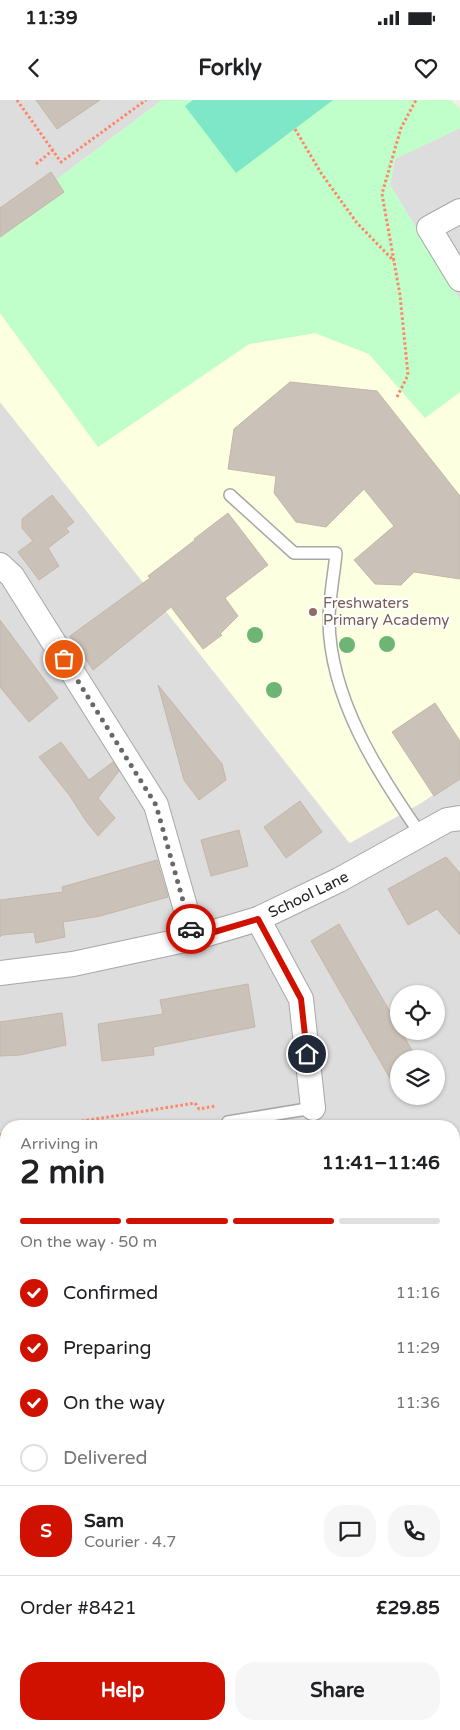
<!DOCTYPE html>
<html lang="en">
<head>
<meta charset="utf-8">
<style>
  :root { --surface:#fff; --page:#f6f6f6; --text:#202124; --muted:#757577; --line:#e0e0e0; --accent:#d01100 }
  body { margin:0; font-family:"Varela Round",sans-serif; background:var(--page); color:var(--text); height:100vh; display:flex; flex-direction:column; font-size:19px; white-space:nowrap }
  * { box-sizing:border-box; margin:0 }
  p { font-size:16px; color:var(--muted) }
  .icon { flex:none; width:28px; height:28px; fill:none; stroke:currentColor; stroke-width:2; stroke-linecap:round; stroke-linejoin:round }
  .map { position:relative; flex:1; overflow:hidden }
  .side { position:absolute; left:0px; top:1020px; width:460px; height:610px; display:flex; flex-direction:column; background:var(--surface); border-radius:20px 20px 0 0; box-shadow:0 1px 4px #0004 }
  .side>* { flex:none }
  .buttons { position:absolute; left:390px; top:885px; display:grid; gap:10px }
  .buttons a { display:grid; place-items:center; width:55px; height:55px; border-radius:50%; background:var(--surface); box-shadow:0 1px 4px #0004; font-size:25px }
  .pin { position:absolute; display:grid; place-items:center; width:42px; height:42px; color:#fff; margin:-21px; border:2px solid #fff; border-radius:50%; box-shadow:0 1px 5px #0007 }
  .courier { position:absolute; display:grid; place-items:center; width:50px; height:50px; margin:-25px; border:4px solid #d01100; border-radius:50%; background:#fff; color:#222; box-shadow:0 1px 6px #0007 }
  .head em { font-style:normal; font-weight:700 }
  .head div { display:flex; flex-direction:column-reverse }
  .head { display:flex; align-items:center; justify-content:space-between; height:85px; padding:0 20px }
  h1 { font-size:32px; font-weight:700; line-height:38px }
  .bar { display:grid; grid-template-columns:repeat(4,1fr); gap:8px 5px; align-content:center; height:60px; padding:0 20px }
  .bar i { height:6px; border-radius:4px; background:var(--line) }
  .bar .on { background:var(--accent) }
  .bar p { grid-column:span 4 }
  .line { display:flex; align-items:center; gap:12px; padding:0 20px; border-top:1px solid var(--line) }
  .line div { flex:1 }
  .round { display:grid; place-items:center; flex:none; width:52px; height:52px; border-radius:20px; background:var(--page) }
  ol { padding:0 20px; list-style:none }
  li { display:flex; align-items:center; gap:15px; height:55px }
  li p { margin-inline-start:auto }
  li .icon { padding:5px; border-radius:50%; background:var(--accent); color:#fff; stroke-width:4 }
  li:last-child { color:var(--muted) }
  li i { width:28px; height:28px; border:2px solid var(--line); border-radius:50% }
  .cta { display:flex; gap:10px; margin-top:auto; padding:10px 20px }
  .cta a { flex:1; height:58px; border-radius:20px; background:var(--accent); color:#fff; font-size:20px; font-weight:700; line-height:58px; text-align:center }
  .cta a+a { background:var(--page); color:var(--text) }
  .status { display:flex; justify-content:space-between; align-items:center; height:35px; padding:0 25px; background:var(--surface); direction:ltr }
  .status svg { height:14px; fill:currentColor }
  header { display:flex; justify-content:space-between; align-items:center; height:65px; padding:0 20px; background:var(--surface); font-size:22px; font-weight:700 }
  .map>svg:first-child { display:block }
  .residential { fill:#dedddd; fill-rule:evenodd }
  .education { fill:#fdffe1 }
  .grass { fill:#c5f0a7 }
  .park { fill:#c0feca }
  .pitch { fill:#7de7c7 }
  .parking { fill:#e8e8e8 }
  .building { fill:#cac1b8; stroke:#c5b6a6 }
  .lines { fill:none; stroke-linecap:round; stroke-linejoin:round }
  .lane-casing { stroke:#a7a7a7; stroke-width:14 }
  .street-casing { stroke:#a7a7a7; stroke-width:26 }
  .secondary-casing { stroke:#667e00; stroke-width:30 }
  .path { stroke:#ff8569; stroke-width:3; stroke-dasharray:2.5 2.5; stroke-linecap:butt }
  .lane { stroke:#fff; stroke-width:11 }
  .street { stroke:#fff; stroke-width:24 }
  .secondary { stroke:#f5ffb6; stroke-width:28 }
  .tree { fill:#6eb575 }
  .done { stroke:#696865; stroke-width:5; stroke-dasharray:0 9 }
  .route { stroke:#d01100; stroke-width:6 }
  .education-dot { fill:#8d6e63; stroke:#fff; stroke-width:2 }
  .labels { text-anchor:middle; stroke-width:4; stroke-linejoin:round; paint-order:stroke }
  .education-label { font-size:15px; fill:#785e54; stroke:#fff; text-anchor:start }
  .street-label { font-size:15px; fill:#202020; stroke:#fff }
</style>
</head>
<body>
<div class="status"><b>11:39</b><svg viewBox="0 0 49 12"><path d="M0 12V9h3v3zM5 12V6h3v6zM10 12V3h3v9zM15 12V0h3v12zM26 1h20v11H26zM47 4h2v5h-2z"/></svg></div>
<header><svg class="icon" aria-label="back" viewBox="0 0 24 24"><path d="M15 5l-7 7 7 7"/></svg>Forkly<svg class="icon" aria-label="heart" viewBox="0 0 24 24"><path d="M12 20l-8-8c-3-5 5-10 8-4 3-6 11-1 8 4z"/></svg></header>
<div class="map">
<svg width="460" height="1630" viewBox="0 0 460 1630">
  <rect width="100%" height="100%" fill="#f1efe6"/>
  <g class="residential">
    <polygon points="0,0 162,0 0,122"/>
    <polygon points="460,28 460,200 390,85 395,59"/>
    <path d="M0,302l349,441 72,-40 39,-26v503l-6,6v-160h-448v380l-6,1zM399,894h37v37h-37zM399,959h37v37h-37z"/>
    <polygon points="6,1434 6,1478 4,1479 6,1494 6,1537 0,1540 0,1435"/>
    <polygon points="6,1579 6,1624 309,1624 315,1630 0,1630 0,1593"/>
  </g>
  <polygon class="education" points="0,213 98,347 249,244 315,233 369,254 425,318 460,292 460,677 421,703 350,743 0,302"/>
  <g class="grass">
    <polygon points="6,1094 6,1145 0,1146 0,1095"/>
    <polygon points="6,1406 6,1434 0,1435 0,1407"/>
    <polygon points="6,1537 6,1579 0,1593 0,1540"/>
  </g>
  <g class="park">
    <polygon points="162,0 451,0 460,9 460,28 395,59 390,85 460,200 460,292 425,318 369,254 315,233 249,244 98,347 0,213 0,122"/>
    <polygon points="460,1180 460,1630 315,1630 309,1624 454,1624 454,1186"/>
  </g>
  <g class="pitch">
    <polygon points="193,0 333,0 236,73 185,6"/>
    <polygon points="457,1253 460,1256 460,1450 457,1453 454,1449 454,1256"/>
  </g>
  <polygon class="parking" points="6,1060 6,1101 0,1102 0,1061"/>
  <g class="building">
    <polygon points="36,0 100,0 57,29"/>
    <polygon points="51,72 64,92 0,137 0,108"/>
    <polygon points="290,282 377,291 460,396 460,479 414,472 401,485 375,484 354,460 394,426 364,389 326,427 296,422 274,393 276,376 228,369 234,329"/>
    <polygon points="52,395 74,422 66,428 69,432 48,448 59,466 39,480 18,452 33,441 22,428 22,419"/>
    <polygon points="228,413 268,465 225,498 238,516 220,534 222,535 203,549 171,507 93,570 70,536 150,478 148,476 195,440 194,439"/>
    <polygon points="0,520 58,598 29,622 0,587"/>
    <polygon points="158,585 222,664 226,680 199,700 184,680"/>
    <polygon points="435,603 460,641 460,679 434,696 392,632"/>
    <polygon points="61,642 89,680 113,662 119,671 98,698 115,718 98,736 86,721 70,696 39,657"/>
    <polygon points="300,701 322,732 286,758 264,727"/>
    <polygon points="239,730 248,766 211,776 201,740"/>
    <polygon points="446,757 460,773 460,835 437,809 408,825 388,789"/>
    <polygon points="157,760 168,797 100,816 63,822 65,837 36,843 34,832 2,835 0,837 0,800 63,792 62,787"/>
    <polygon points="339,824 399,927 399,931 401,931 417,959 399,959 399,994 311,841"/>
    <polygon points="248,884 255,927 153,947 154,955 102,961 98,924 163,914 160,900"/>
    <polygon points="62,913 66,945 20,955 0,956 0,922"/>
  </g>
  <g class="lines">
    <g class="lane-casing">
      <g id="lane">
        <path d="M230,395l64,58h42c-2,22 -7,46 -7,68 1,78 49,152 92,214"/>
        <polyline points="228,1026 228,1022 313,1008"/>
      </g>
    </g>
    <g class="street-casing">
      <g id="street">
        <polyline points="460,111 429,128 460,179"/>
        <polyline points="0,465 12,476 156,705 194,838"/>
        <polyline points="258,819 301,899 313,1008"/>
        <path id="s1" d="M0,873l73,-9 121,-26 64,-19 81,-39 108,-60 13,-2"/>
      </g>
    </g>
    <g class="secondary-casing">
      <g id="secondary">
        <polyline points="454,1158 460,1152"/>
        <polyline points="14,1630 18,1624"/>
      </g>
    </g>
    <g class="path">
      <polyline points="17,0 61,62 146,0"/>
      <polyline points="295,29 321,73 357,123 394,161"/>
      <polyline points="36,64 53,50"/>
      <polyline points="397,297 408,275 400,195 382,94 401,28 416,0"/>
      <polyline points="52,1026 195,1003 199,1009 215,1006"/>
      <polyline points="0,1035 6,1034"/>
      <polyline points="0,1177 6,1176"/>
      <polyline points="0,1429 6,1428"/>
      <polyline points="5,1508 6,1506"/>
      <polyline points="217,1624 218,1630"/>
      <polyline points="416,1624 422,1630"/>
    </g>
    <use href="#lane" class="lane"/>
    <use href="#street" class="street"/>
    <use href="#secondary" class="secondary"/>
  </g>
  <g class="tree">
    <circle cx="255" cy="535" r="8"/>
    <circle cx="387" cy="544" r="8"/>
    <circle cx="347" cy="545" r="8"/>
    <circle cx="274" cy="590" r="8"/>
  </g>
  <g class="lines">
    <polyline class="done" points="64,559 156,705 191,829"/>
    <polyline class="route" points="191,829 194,838 258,819 301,899 307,954"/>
  </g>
  <circle class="education-dot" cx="313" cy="512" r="5"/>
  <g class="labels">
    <g class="education-label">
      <text x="323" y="508">Freshwaters<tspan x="323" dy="17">Primary Academy</tspan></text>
    </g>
    <g class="street-label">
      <text dy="5" stroke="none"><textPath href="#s1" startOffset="320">School Lane</textPath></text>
    </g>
  </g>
</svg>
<div class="buttons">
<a><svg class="icon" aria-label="locate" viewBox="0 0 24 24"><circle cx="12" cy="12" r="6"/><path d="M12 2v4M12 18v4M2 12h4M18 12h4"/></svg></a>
<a><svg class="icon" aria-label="layers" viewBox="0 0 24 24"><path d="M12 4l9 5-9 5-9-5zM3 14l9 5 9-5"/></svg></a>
</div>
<div class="pin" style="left:64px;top:559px;background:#ea580c"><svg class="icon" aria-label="bag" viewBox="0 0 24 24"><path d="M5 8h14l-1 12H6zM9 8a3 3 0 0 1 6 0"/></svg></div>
<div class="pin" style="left:307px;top:954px;background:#1f2937"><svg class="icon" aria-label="home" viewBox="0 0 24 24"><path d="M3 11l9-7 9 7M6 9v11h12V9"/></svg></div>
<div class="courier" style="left:191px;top:829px"><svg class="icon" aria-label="car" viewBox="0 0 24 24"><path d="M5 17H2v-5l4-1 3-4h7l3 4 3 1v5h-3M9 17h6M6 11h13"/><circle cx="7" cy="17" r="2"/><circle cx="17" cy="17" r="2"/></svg></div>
<section class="side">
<div class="head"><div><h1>2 min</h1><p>Arriving in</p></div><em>11:41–11:46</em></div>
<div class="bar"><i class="on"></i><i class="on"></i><i class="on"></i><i></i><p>On the way · 50 m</p></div>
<ol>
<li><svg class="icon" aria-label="check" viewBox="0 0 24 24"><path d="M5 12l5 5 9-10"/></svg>Confirmed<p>11:16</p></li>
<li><svg class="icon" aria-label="check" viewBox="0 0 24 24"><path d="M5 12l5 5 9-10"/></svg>Preparing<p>11:29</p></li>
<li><svg class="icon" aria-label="check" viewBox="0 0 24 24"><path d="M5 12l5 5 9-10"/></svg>On the way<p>11:36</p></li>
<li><i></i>Delivered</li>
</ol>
<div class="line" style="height:90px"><b class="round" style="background:var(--accent);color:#fff">S</b><div><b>Sam</b><p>Courier · 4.7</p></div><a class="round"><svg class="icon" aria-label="chat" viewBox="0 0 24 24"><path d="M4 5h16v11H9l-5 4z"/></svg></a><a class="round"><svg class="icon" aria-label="phone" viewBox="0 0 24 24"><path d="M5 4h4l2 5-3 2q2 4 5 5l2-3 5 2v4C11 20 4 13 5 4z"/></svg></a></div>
<div class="line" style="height:65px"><div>Order #8421</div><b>£29.85</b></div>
<div class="cta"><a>Help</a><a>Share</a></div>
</section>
</div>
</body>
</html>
